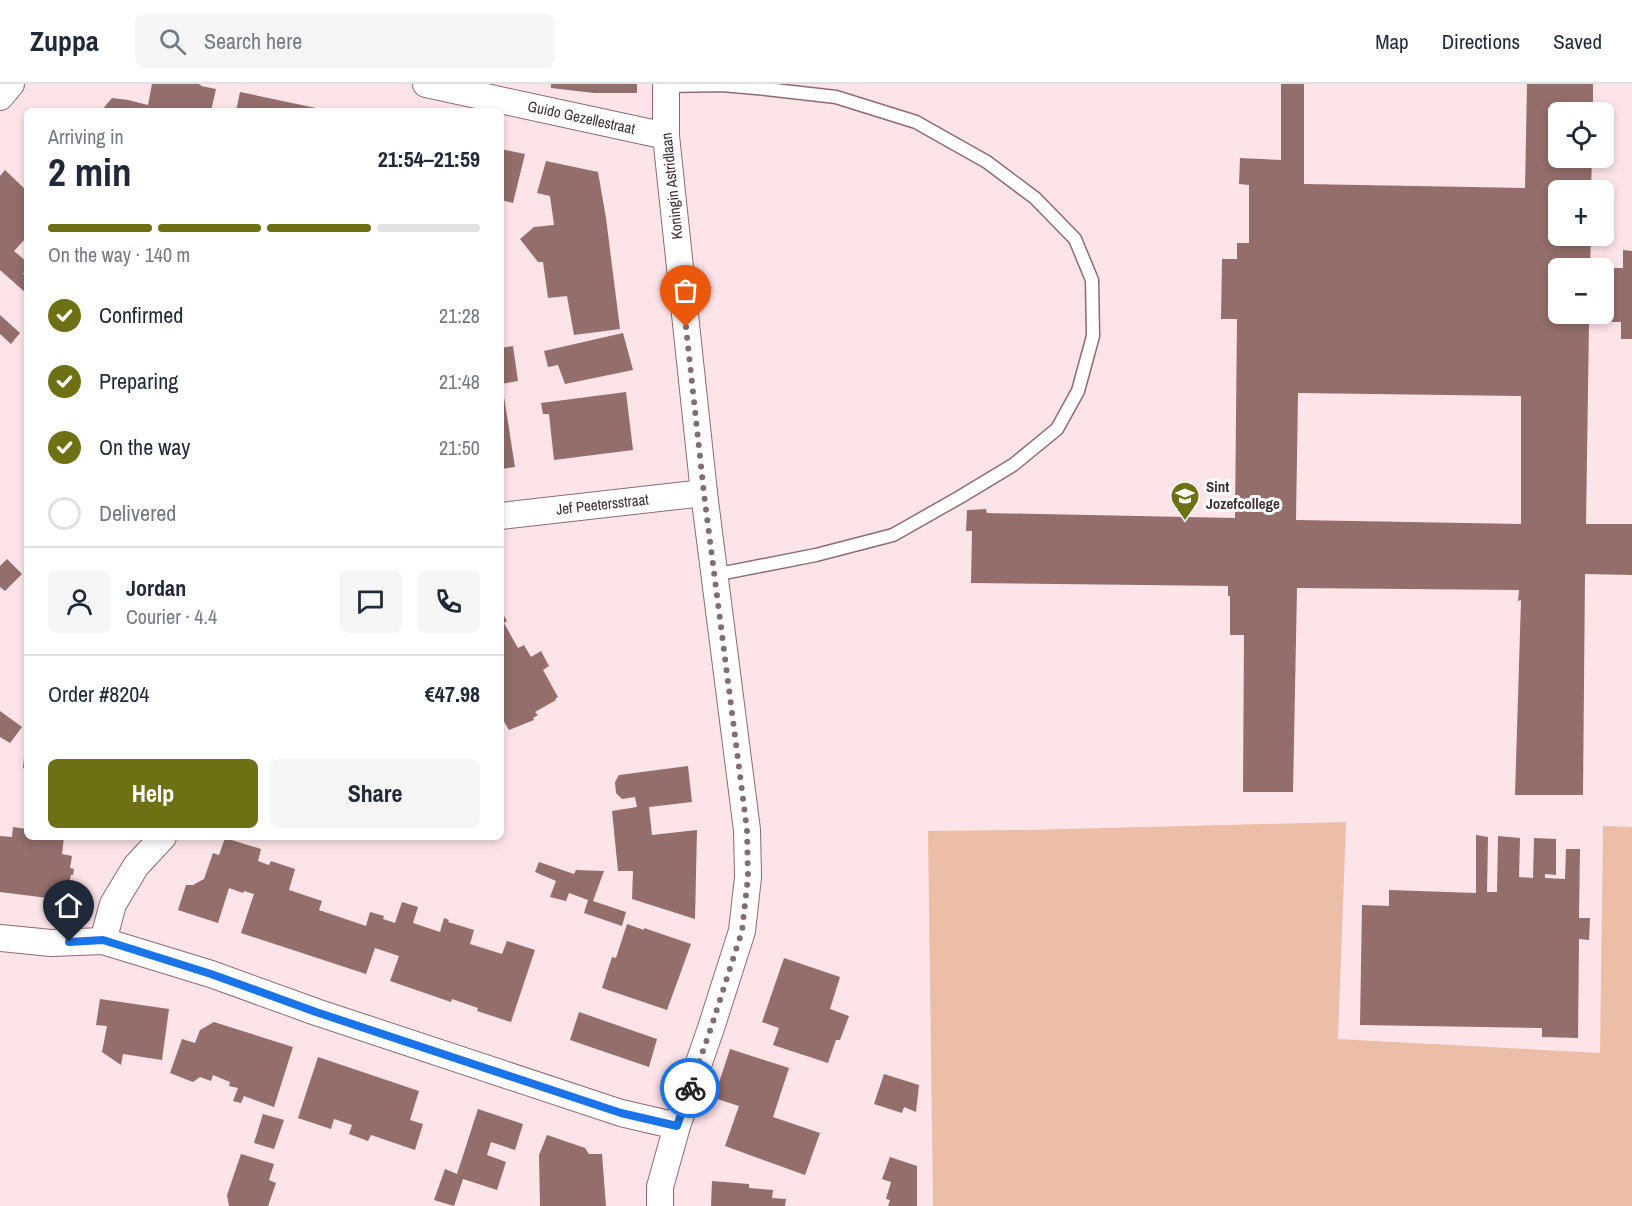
<!DOCTYPE html>
<html lang="en">
<head>
<meta charset="utf-8">
<style>
  :root { --surface:#fff; --page:#f6f6f7; --text:#1f2937; --muted:#747a83; --line:#e0e1e3; --accent:#6e7014 }
  body { margin:0; font-family:"Archivo Narrow",sans-serif; background:var(--page); color:var(--text); height:100vh; display:flex; flex-direction:column; font-size:22px; white-space:nowrap }
  * { box-sizing:border-box; margin:0 }
  p { font-size:20px; color:var(--muted) }
  .icon { flex:none; width:33px; height:33px; fill:none; stroke:currentColor; stroke-width:2; stroke-linecap:round; stroke-linejoin:round }
  .map { position:relative; flex:1; overflow:hidden }
  .panel { position:absolute; left:24px; top:24px; width:480px; height:732px; display:flex; flex-direction:column; background:var(--surface); border-radius:9px; box-shadow:0 3px 9px #0003 }
  .panel>* { flex:none }
  .controls { position:absolute; left:1548px; top:18px; display:grid; gap:12px }
  .controls a { display:grid; place-items:center; width:66px; height:66px; border-radius:9px; background:var(--surface); box-shadow:0 3px 9px #0003; font-size:30px }
  .pin { position:absolute; display:grid; place-items:center; width:51px; height:51px; color:#fff; margin:-62px -26px; border-radius:50% 50% 50% 0; rotate:-45deg; box-shadow:0 0 6px #0007 }
  .pin .icon { rotate:45deg }
  .courier { position:absolute; display:grid; place-items:center; width:60px; height:60px; margin:-30px; border:4px solid #1a73e8; border-radius:50%; background:#fff; color:#222; box-shadow:0 2px 8px #0007 }
  .overview em { font-style:normal; font-weight:700 }
  .overview div { display:flex; flex-direction:column-reverse }
  .overview { display:flex; align-items:center; justify-content:space-between; height:102px; padding:0 24px }
  h1 { font-size:39px; font-weight:700; line-height:45px }
  .bar { display:grid; grid-template-columns:repeat(4,1fr); gap:9px 6px; align-content:center; height:72px; padding:0 24px }
  .bar i { height:8px; border-radius:4px; background:var(--line) }
  .bar .current { background:var(--accent) }
  .bar p { grid-column:span 4 }
  .line { display:flex; align-items:center; gap:15px; padding:0 24px; border-top:2px solid var(--line) }
  .line div { flex:1 }
  .round { display:grid; place-items:center; flex:none; width:63px; height:63px; border-radius:9px; background:var(--page) }
  ol { padding:0 24px; list-style:none }
  li { display:flex; align-items:center; gap:18px; height:66px }
  li p { margin-inline-start:auto }
  li .icon { padding:6px; border-radius:50%; background:var(--accent); color:#fff; stroke-width:4 }
  li:last-child { color:var(--muted) }
  li i { width:33px; height:33px; border:3px solid var(--line); border-radius:50% }
  .button { display:flex; gap:12px; margin-top:auto; padding:12px 24px }
  .button a { flex:1; height:69px; border-radius:9px; background:var(--accent); color:#fff; font-size:24px; font-weight:700; line-height:69px; text-align:center }
  .button a+a { background:var(--page); color:var(--text) }
  header { display:flex; align-items:center; gap:36px; box-sizing:border-box; height:84px; padding:0 30px; background:var(--surface); border-bottom:2px solid var(--line) }
  header strong { font-size:28px }
  nav { display:flex; gap:33px; margin-inline-start:auto; font-size:21px }
  .search { width:420px; height:54px; background:var(--page); display:flex; align-items:center; gap:15px; box-sizing:border-box; padding:0 21px; border-radius:9px; color:var(--muted); font-size:22px }
  .map>svg:first-child { display:block }
  .green { fill:#ecbea7 }
  .building { fill:#936e6a; fill-rule:evenodd }
  .lines { fill:none; stroke-linecap:round; stroke-linejoin:round }
  .lane-casing { stroke:#8e6a71; stroke-width:15 }
  .street-casing { stroke:#8e6a71; stroke-width:28 }
  .lane { stroke:#fff; stroke-width:12 }
  .street { stroke:#fff; stroke-width:26 }
  .done { stroke:#816e71; stroke-width:6; stroke-dasharray:0 10.8 }
  .route { stroke:#1a73e8; stroke-width:8 }
  .labels { text-anchor:middle; stroke-width:6; stroke-linejoin:round; paint-order:stroke }
  .street-label { font-size:15px; fill:#3e2e31; stroke:#fff }
  .poi-label { font-size:15px; font-weight:bold; fill:#3e2e31; stroke:#fff; text-anchor:start }
</style>
</head>
<body>
<header>
<strong>Zuppa</strong>
<div class="search"><svg class="icon" aria-label="search" viewBox="0 0 24 24"><circle cx="10" cy="10" r="6"/><path d="M15 15l6 6"/></svg>Search here</div>
<nav><a>Map</a><a>Directions</a><a>Saved</a></nav>
</header>
<div class="map">
<svg width="1632" height="1122" viewBox="0 0 1632 1122">
  <rect width="100%" height="100%" fill="#fde4e9"/>
  <polygon class="green" points="1346,738 1338,955 1600,969 1603,742 1632,743 1632,1122 933,1122 928,747 1027,746"/>
  <g class="building">
    <polygon points="152,0 198,0 201,1 201,2 216,5 211,27 101,27 112,14 128,16 148,21"/>
    <polygon points="551,0 637,0 637,9 594,9 551,4"/>
    <path d="M1281,0h23v100l221,4 2,-104h66v28h-35v46h34l-1,32h-33v46h33l-1,32h-32v46h46v-46h19v-18l9,1v88h-11v-17h-32l-3,202h46v51l-47,-1 -2,221h-68l6,-195 -3,1 1,-11 -222,-2 -4,204h-50l1,-157h-14v-39h-2v-10l-257,-3 1,-52h-6l1,-21 19,-1 1,4 248,5 2,-199h-16l1,-60h15v-16h12v-58l-10,-1 1,-26 41,2zM1298,309l223,3v128l-225,-4z"/>
    <polygon points="240,8 316,24 325,27 236,27"/>
    <polygon points="501,65 525,70 513,119 501,116"/>
    <polygon points="546,77 598,88 606,134 620,245 574,251 567,212 548,214 543,178 538,178 520,155 534,143 554,141 550,112 537,109"/>
    <polygon points="5,86 27,107 27,157 25,155 14,167 27,178 27,185 23,190 27,193 27,210 0,186 0,92"/>
    <polygon points="0,231 20,249 11,260 0,250"/>
    <polygon points="623,249 633,286 565,300 558,281 548,283 544,267"/>
    <polygon points="513,262 518,297 501,300 501,264"/>
    <polygon points="501,300 502,300 515,383 501,385"/>
    <polygon points="626,308 633,366 554,376 549,330 543,330 541,319"/>
    <polygon points="7,475 22,490 5,507 0,503 0,482"/>
    <polygon points="501,526 507,537 504,539 518,564 524,561 531,573 541,567 549,582 543,586 558,613 555,615 556,616 535,628 538,631 533,634 534,636 509,646 502,634 501,635"/>
    <polygon points="0,627 22,643 10,659 0,653"/>
    <polygon points="25,663 27,664 27,685 23,684"/>
    <polygon points="688,682 692,718 649,723 652,751 697,746 695,835 632,815 633,787 618,787 612,727 637,723 635,713 622,715 616,709 615,698 619,691"/>
    <polygon points="13,743 27,745 27,753 64,753 62,770 72,772 70,784 74,785 73,791 71,791 69,800 67,799 64,816 0,808 0,752 12,753"/>
    <polygon points="1476,751 1488,753 1487,808 1497,808 1498,752 1520,754 1519,793 1533,794 1534,754 1556,755 1556,791 1545,790 1545,794 1565,795 1566,765 1580,765 1579,834 1590,834 1589,856 1579,855 1578,954 1542,953 1542,944 1360,941 1362,821 1389,822 1389,806 1476,809"/>
    <polygon points="225,754 261,765 258,777 269,781 271,777 295,785 289,806 322,817 319,826 366,842 370,828 384,832 383,835 395,839 402,818 418,823 413,839 440,848 444,834 449,836 448,838 474,846 470,860 502,870 507,857 535,866 511,938 477,927 478,924 452,915 451,918 390,897 399,872 375,864 366,890 241,849 254,810 244,807 243,809 229,804 218,839 178,826 186,801 193,801 204,795 213,769 219,771"/>
    <polygon points="539,778 574,790 576,786 604,787 593,817 626,828 622,842 584,829 588,816 569,809 566,817 550,813 556,797 535,788"/>
    <polygon points="627,840 644,846 644,844 691,860 667,926 602,904 612,873 616,874"/>
    <polygon points="784,874 840,893 830,925 849,932 840,956 836,956 828,979 773,961 779,944 762,938"/>
    <polygon points="100,915 169,925 162,976 123,970 121,981 102,968 107,942 96,941"/>
    <polygon points="579,928 657,955 649,983 570,956"/>
    <polygon points="214,938 293,963 274,1023 244,1012 241,1019 233,1017 238,1004 229,1002 230,998 213,991 211,997 200,993 193,998 170,989 182,955 195,959 200,946"/>
    <polygon points="730,965 789,984 773,1033 820,1049 805,1091 725,1062 739,1022 714,1014"/>
    <polygon points="318,973 419,1007 410,1036 423,1040 415,1066 371,1051 368,1057 349,1050 352,1041 334,1035 331,1045 298,1034"/>
    <polygon points="884,990 919,1001 916,1028 904,1023 902,1029 874,1020"/>
    <polygon points="478,1025 523,1040 515,1066 491,1058 487,1071 506,1078 497,1106 463,1095 454,1122 434,1116 445,1085 457,1090"/>
    <polygon points="263,1030 284,1036 274,1065 254,1059"/>
    <polygon points="547,1051 585,1064 589,1070 602,1070 606,1122 540,1122 539,1071"/>
    <polygon points="241,1070 274,1080 269,1096 276,1099 268,1122 229,1122 227,1111"/>
    <polygon points="890,1073 917,1082 917,1122 888,1122 890,1116 886,1115 891,1098 882,1095"/>
    <polygon points="712,1097 749,1100 749,1104 773,1106 772,1114 786,1115 785,1122 711,1122"/>
  </g>
  <g class="lines">
    <g class="lane-casing">
      <polyline id="lane" points="666,2 722,1 766,5 836,13 916,38 987,78 1035,114 1075,155 1092,196 1093,252 1078,307 1057,345 1013,381 960,413 893,451 816,471 714,491"/>
    </g>
    <g class="street-casing">
      <g id="street">
        <path id="s1" d="M426,0l240,52"/>
        <polyline points="0,13 11,0"/>
        <path id="s2" d="M501,432l203,-23"/>
        <polyline points="0,854 51,859 103,857 211,890 316,928 621,1029 677,1042"/>
        <polyline points="103,857 113,820 136,782 163,753"/>
        <polyline points="660,1122 660,1103 677,1042 711,944 742,847 748,793 747,746 704,409 666,52 666,0"/>
      </g>
    </g>
    <use href="#lane" class="lane"/>
    <use href="#street" class="street"/>
  </g>
  <g class="lines">
    <polyline class="done" points="686,243 704,410 747,746 748,793 742,847 711,944 690,1004"/>
    <polyline class="route" points="69,858 103,856 211,890 316,928 621,1029 677,1042 690,1004"/>
  </g>
  <defs>
    <g id="school-pin" transform="scale(1.5)"><path d="M0 17L-7.5 6A9.5 9.5 0 1 1 7.5 6Z" fill="#6e7014" stroke="#fff"/><path d="M0-5L7-2L0 1L-7-2ZM-4 1L0 2.5L4 1V4Q0 6-4 4Z" fill="#fff"/></g>
  </defs>
  <g fill-rule="evenodd">
    <use href="#school-pin" x="1185" y="412"/>
  </g>
  <g class="labels">
    <g class="street-label">
      <text dy="5" stroke="none"><textPath href="#s1" startOffset="159">Guido Gezellestraat</textPath></text>
      <text transform="translate(672 102) rotate(-96)" y="5">Koningin Astridlaan</text>
      <text dy="5" stroke="none"><textPath href="#s2" startOffset="102">Jef Peetersstraat</textPath></text>
    </g>
    <g class="poi-label">
      <text x="1206" y="408">Sint<tspan x="1206" dy="17">Jozefcollege</tspan></text>
    </g>
  </g>
</svg>
<div class="controls">
<a><svg class="icon" aria-label="locate" viewBox="0 0 24 24"><circle cx="12" cy="12" r="6"/><path d="M12 2v4M12 18v4M2 12h4M18 12h4"/></svg></a>
<a>+</a>
<a>−</a>
</div>
<div class="pin" style="left:686px;top:243px;background:#ea580c"><svg class="icon" aria-label="bag" viewBox="0 0 24 24"><path d="M5 8h14l-1 12H6zM9 8a3 3 0 0 1 6 0"/></svg></div>
<div class="pin" style="left:69px;top:858px;background:#1f2937"><svg class="icon" aria-label="home" viewBox="0 0 24 24"><path d="M3 11l9-7 9 7M6 9v11h12V9"/></svg></div>
<div class="courier" style="left:690px;top:1004px"><svg class="icon" aria-label="bike" viewBox="0 0 24 24"><circle cx="6" cy="16" r="4"/><circle cx="18" cy="16" r="4"/><path d="M6 16l4-8h5l3 8M10 8l3 8H6M13 5h3"/></svg></div>
<section class="panel">
<div class="overview"><div><h1>2 min</h1><p>Arriving in</p></div><em>21:54–21:59</em></div>
<div class="bar"><i class="current"></i><i class="current"></i><i class="current"></i><i></i><p>On the way · 140 m</p></div>
<ol>
<li><svg class="icon" aria-label="check" viewBox="0 0 24 24"><path d="M5 12l5 5 9-10"/></svg>Confirmed<p>21:28</p></li>
<li><svg class="icon" aria-label="check" viewBox="0 0 24 24"><path d="M5 12l5 5 9-10"/></svg>Preparing<p>21:48</p></li>
<li><svg class="icon" aria-label="check" viewBox="0 0 24 24"><path d="M5 12l5 5 9-10"/></svg>On the way<p>21:50</p></li>
<li><i></i>Delivered</li>
</ol>
<div class="line" style="height:108px"><a class="round"><svg class="icon" aria-label="person" viewBox="0 0 24 24"><circle cx="12" cy="8" r="4"/><path d="M4 21q1-7 8-7t8 7"/></svg></a><div><b>Jordan</b><p>Courier · 4.4</p></div><a class="round"><svg class="icon" aria-label="chat" viewBox="0 0 24 24"><path d="M4 5h16v11H9l-5 4z"/></svg></a><a class="round"><svg class="icon" aria-label="phone" viewBox="0 0 24 24"><path d="M5 4h4l2 5-3 2q2 4 5 5l2-3 5 2v4C11 20 4 13 5 4z"/></svg></a></div>
<div class="line" style="height:78px"><div>Order #8204</div><b>€47.98</b></div>
<div class="button"><a>Help</a><a>Share</a></div>
</section>
</div>
</body>
</html>
